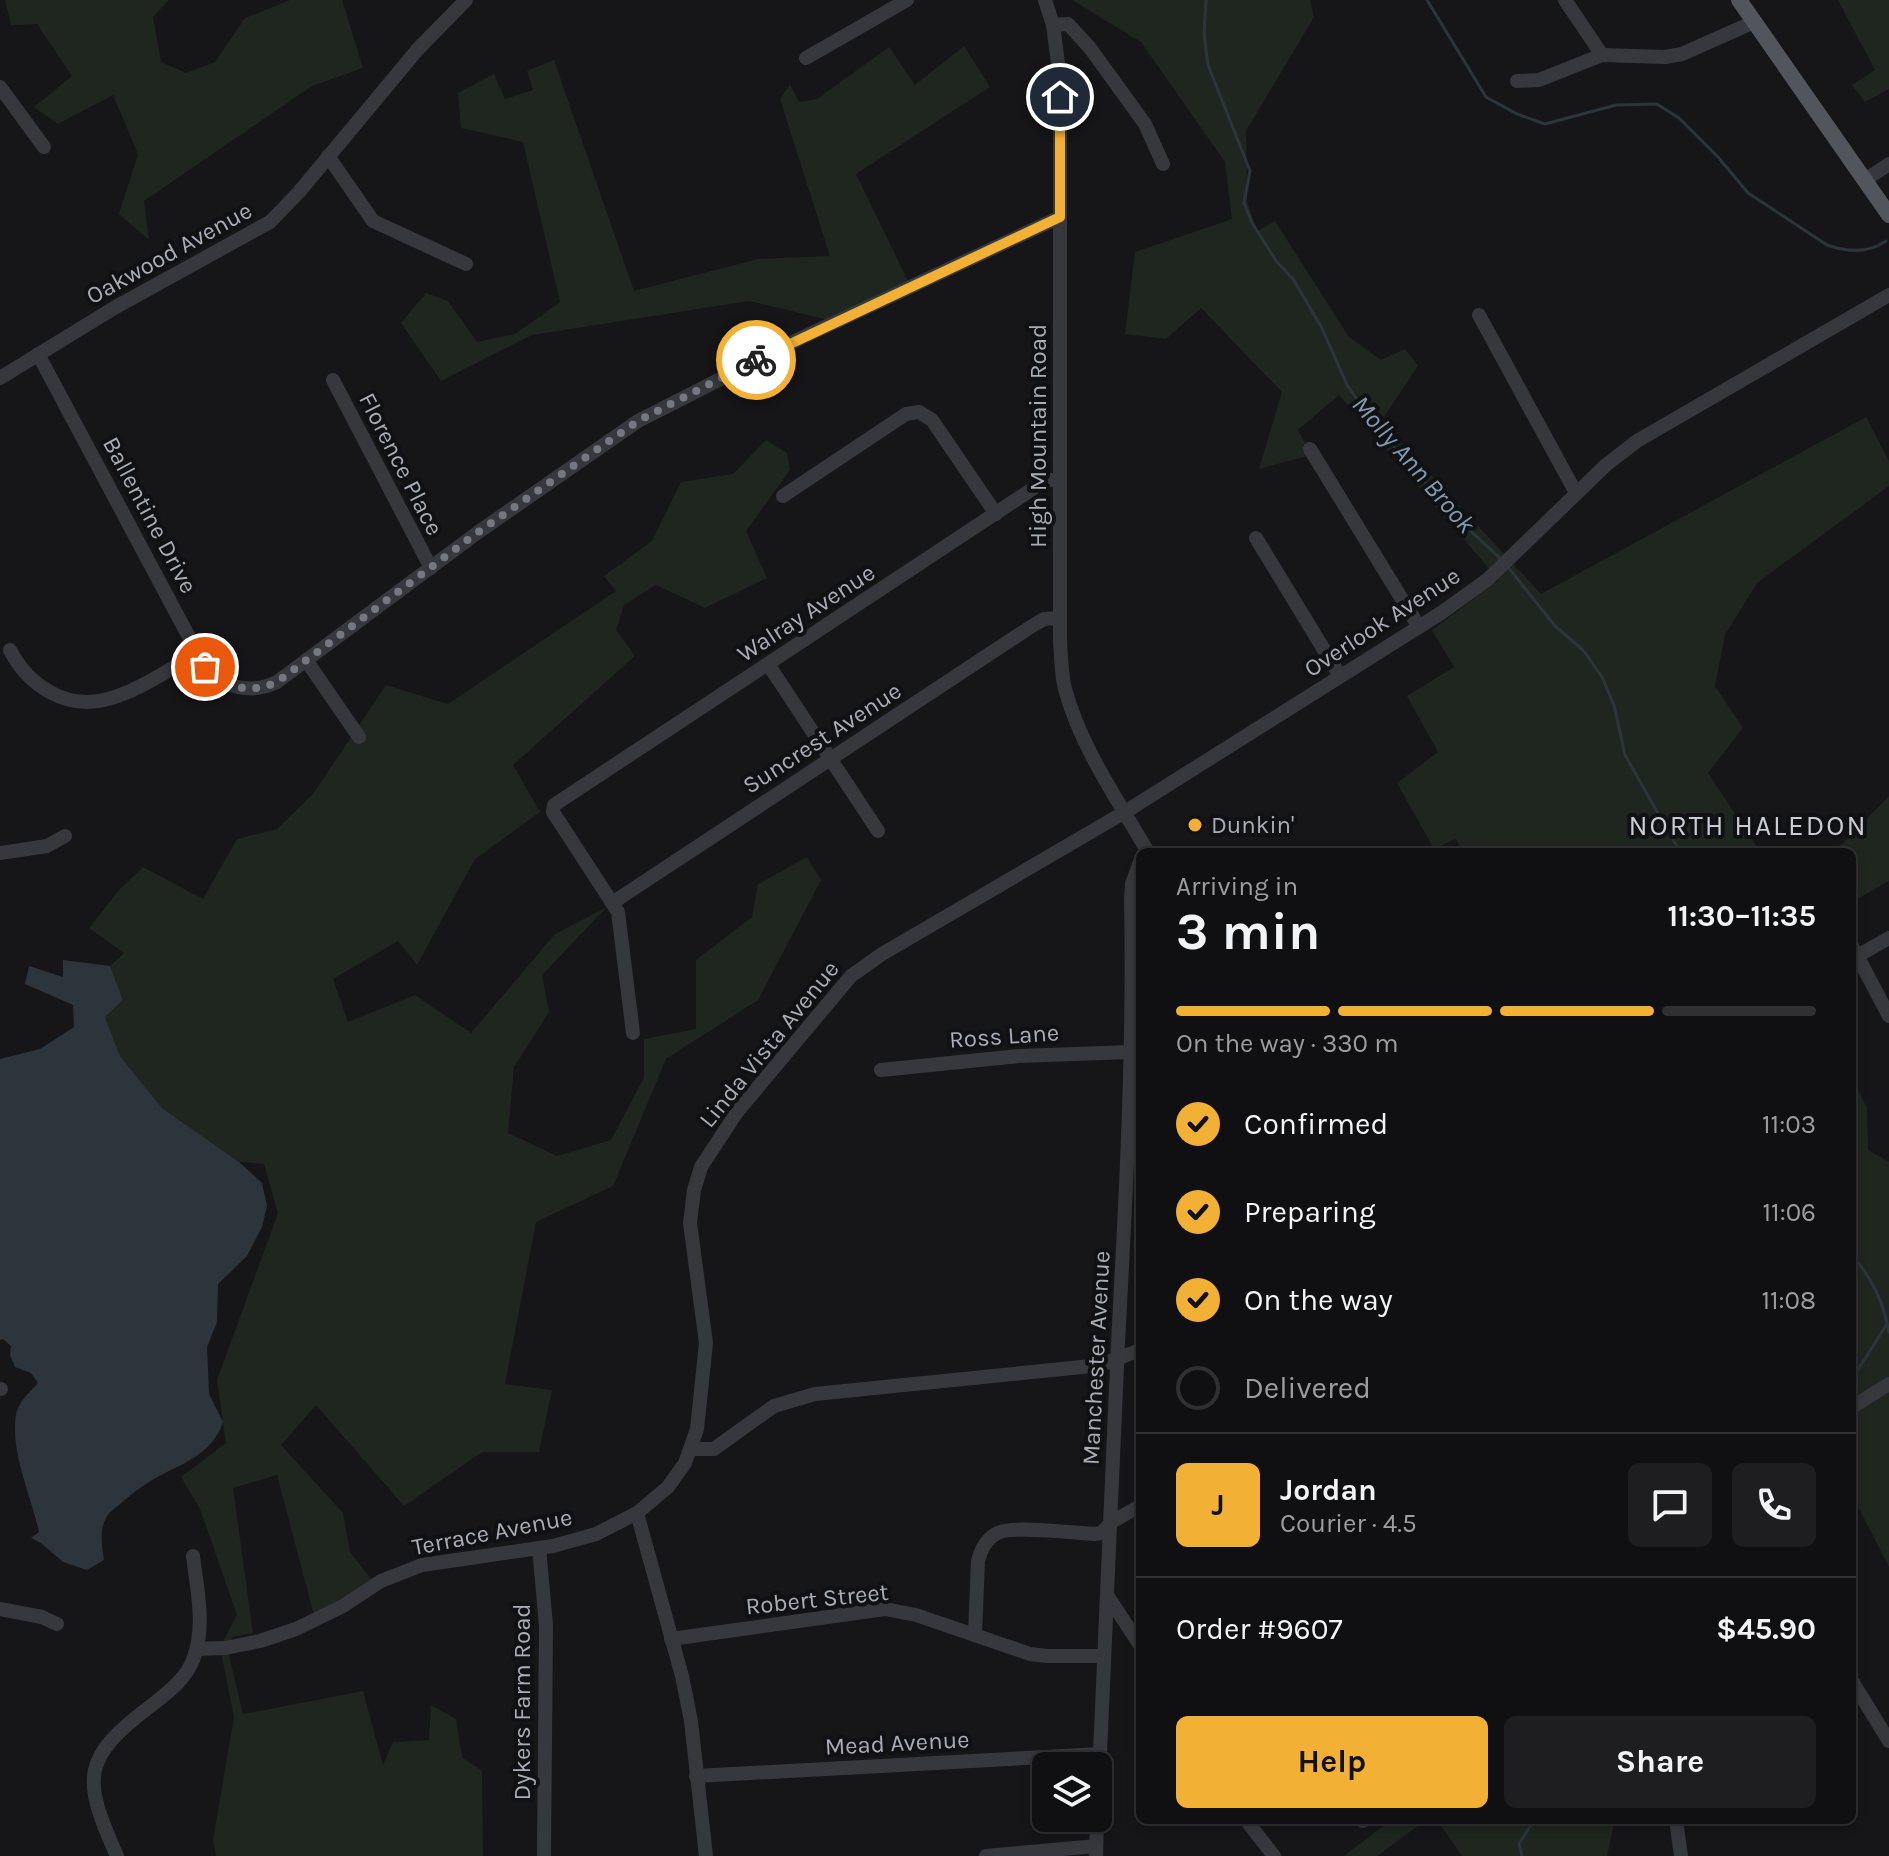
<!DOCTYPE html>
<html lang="en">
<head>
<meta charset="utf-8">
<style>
  :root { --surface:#101012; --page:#1e1e20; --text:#f1f3f6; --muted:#9c9d9f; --line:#303032; --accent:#f2b134 }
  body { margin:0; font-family:Karla,sans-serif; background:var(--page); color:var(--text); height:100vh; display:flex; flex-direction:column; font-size:30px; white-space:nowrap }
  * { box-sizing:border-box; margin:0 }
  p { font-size:26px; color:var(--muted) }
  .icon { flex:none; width:44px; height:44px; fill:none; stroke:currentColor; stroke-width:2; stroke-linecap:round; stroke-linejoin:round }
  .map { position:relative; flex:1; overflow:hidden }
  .side { position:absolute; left:1136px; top:848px; width:720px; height:976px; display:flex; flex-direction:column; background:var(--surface); border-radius:12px; box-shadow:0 4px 12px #0003,0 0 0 2px var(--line) }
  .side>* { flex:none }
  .controls { position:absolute; left:1032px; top:1752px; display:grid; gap:16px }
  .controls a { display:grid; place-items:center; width:80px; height:80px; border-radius:12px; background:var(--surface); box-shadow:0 4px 12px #0003,0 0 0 2px var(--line); font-size:40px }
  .pin { position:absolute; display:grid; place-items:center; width:68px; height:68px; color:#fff; margin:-34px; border:4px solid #fff; border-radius:50%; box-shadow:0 2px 8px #0007 }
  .courier { position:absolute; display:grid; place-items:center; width:80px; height:80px; margin:-40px; border:6px solid #f2b134; border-radius:50%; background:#fff; color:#222; box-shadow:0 2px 10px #0007 }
  .overview em { font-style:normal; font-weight:700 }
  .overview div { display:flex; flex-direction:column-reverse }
  .overview { display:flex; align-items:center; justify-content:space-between; height:136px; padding:0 40px }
  h1 { font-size:52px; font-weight:700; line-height:60px }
  .bar { display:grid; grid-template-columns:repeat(4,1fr); gap:12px 8px; align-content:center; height:96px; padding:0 40px }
  .bar i { height:10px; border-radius:6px; background:var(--line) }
  .bar .selected { background:var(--accent) }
  .bar p { grid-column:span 4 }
  .line { display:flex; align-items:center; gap:20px; padding:0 40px; border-top:2px solid var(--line) }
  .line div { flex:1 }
  .round { display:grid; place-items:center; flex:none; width:84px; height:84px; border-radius:12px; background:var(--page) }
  ol { padding:0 40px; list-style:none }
  li { display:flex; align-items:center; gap:24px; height:88px }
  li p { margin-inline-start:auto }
  li .icon { padding:8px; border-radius:50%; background:var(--accent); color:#111; stroke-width:4 }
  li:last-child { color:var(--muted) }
  li i { width:44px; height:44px; border:4px solid var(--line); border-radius:50% }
  .cta { display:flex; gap:16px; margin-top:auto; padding:16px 40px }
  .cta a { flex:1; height:92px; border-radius:12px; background:var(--accent); color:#111; font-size:32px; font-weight:700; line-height:92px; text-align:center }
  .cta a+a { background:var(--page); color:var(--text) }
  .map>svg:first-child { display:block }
  .green { fill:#1e261f }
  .water { fill:#2c353c }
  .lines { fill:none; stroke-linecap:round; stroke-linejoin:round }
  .stream { stroke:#2c353c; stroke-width:3 }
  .minor { stroke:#37383d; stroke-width:14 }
  .major { stroke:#53555c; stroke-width:16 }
  .done { stroke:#757880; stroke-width:8; stroke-dasharray:0 14.4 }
  .route { stroke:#f2b134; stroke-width:10 }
  .poi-dot { fill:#f2b134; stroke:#111113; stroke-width:3 }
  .labels { text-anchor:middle; stroke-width:8; stroke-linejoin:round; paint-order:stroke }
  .street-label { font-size:24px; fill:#a8adb8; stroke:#111113 }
  .poi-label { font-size:24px; fill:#a8adb8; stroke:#111113; text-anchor:start }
  .water-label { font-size:26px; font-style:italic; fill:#7f9bb3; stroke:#111113 }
  .quarter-label { font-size:28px; letter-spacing:2px; fill:#c9ccd4; stroke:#111113 }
</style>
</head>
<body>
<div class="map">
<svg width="1889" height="1856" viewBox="0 0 1889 1856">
  <rect width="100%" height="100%" fill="#161618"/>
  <g class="green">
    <polygon points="5,0 169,0 153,17 161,62 186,73 215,62 245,18 290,0 342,0 363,68 312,86 144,201 149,240 119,214 138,154 113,95 58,124 34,107 72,76 37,24 11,25"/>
    <polygon points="1072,0 1310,0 1314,17 1246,131 1247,201 1257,231 1275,221 1349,337 1381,360 1405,349 1418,366 1381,421 1541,594 1866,417 1889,461 1889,486 1757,583 1725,635 1715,686 1743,728 1708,773 1759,850 1768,852 1463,852 1456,839 1434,849 1397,783 1438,752 1407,696 1454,667 1432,630 1499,580 1339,395 1298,430 1311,455 1259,469 1282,392 1201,308 1166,339 1125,334 1135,252 1232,219 1225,162 1141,42"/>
    <polygon points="1838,0 1889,0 1889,89 1865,102 1852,85 1875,70"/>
    <polygon points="964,46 990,87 856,174 912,289 837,322 749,301 532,335 441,381 401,323 426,293 448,301 477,342 515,334 560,302 523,142 461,128 458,93 494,74 505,99 533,90 527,71 554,60 634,291 758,259 830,256 780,99 790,84 799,102 817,99 889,47 915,85"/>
    <polygon points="766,440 787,453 790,470 746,531 767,578 705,608 656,585 624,605 616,630 635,656 513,765 540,812 475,859 417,965 398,941 333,979 348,1022 415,995 471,1033 555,934 607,907 542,975 549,1012 514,1067 508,1133 557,1156 611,1140 644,1078 644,1039 696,1029 696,960 752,917 758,884 807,857 821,880 758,1000 666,1059 613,1186 536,1222 505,1384 552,1390 539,1452 482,1452 404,1506 316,1405 281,1445 343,1513 350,1552 376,1585 315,1619 277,1475 233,1488 253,1633 232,1637 229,1656 243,1714 363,1691 383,1765 393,1742 429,1740 431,1705 456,1719 462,1757 482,1771 483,1856 216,1856 213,1840 234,1717 220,1647 237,1615 200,1509 181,1477 226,1443 217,1380 278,1213 264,1164 239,1162 162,1108 120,1056 105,1017 123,1000 110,966 124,953 89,928 120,889 143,867 203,899 237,839 277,829 313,794 386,685 448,704 616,591 604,576 652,541 681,482 733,474"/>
    <polygon points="1889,796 1889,881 1852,902 1852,852 1834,852"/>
    <polygon points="1852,1077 1867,1108 1868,1150 1889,1162 1889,1567 1852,1495"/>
    <polygon points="1391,1820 1426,1820 1377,1856 1344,1856"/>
    <polygon points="1437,1820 1615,1820 1607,1856 1462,1856"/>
  </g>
  <path class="water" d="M63,960l47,6 13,34 -18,17 15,39 42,52 77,54 23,21 5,23 -5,21 -15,29 -29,28 -1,38 -10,25 2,47 14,28c-10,29 -32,38 -58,51 -16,8 -32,19 -46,32 -4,3 -11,8 -13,13 -7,13 -4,28 -2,42l-17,10 -24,-8 -22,-19 -10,-5 8,-6c-8,-37 -29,-80 -23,-118 3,-13 14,-22 22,-31l-7,-10 -16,-6 -5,-12 1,-9 -8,-7 -3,1v-281l40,-10 34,-22 -1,-22 -48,-21 4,-18 34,11z"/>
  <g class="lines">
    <g class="stream">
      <polyline points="1206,0 1204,34 1208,65 1250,171 1244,203 1252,223 1277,262 1293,279 1322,328 1347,385 1366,412 1403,458 1465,526 1502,560"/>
      <path d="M1427,0l59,97 31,17 28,10 71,-19 41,-1 22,14 39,39 30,36 79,52c20,7 42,8 59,-4"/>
      <polyline points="1507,566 1555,626 1583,650 1602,677 1614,705 1625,755 1680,852"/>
      <path d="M1852,1255c20,24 31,45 37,77"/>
      <polyline points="1852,1379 1887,1324"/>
      <polyline points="1522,1856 1519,1844 1534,1820"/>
    </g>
    <g class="minor">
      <path d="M1045,0l8,25 7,54v560c1,17 1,34 5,50 16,59 53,111 83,163"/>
      <polyline points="1565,0 1602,55"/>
      <polyline points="1053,25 1068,24 1090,48 1145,124 1163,164"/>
      <polyline points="806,58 907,0"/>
      <polyline points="1517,81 1539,80 1602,55 1665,57 1682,54 1754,22"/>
      <polyline points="0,87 44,147"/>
      <polyline points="328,156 373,221 466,264"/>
      <polyline points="1865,180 1889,164"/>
      <polyline points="1479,315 1576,493"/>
      <path d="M38,354l167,313c19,22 47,27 72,15l200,-149 161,-112 161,-82 261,-122"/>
      <polyline points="0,378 114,308 270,222 299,192 418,49 466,0"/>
      <polyline points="333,380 431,568"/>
      <polyline points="1310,449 1419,627"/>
      <polyline points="783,496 906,414 919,412 932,420 996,514"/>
      <polyline points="1256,538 1340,676"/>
      <path d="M10,650c18,35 56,61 98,49 31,-8 61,-30 89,-45"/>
      <polyline points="306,660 359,737"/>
      <polyline points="768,664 878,831"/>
      <polyline points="0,853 47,846 65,836"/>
      <polyline points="612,903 1032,626 1044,619 1060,618"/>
      <polyline points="1852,946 1889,1016"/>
      <polyline points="1852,959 1889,938"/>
      <polyline points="633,1033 618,912 553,812 554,805 1046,480 1060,480"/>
      <polyline points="881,1070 1019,1056 1131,1052"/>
      <polyline points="0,1389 1,1389"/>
      <polyline points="1852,1407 1889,1384"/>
      <polyline points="691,1449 714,1449 774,1406 815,1394 1101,1365 1140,1350"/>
      <polyline points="637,1513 682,1676 691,1721 706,1856"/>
      <polyline points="539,1548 546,1625 544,1856"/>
      <polyline points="1107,1595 1140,1645"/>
      <polyline points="0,1609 42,1617 57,1624"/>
      <path d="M975,1635l3,-74c3,-12 9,-24 22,-29 17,-6 74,1 95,2l6,-1 12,-12 27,-15"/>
      <polyline points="671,1639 885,1609 916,1615 1030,1654 1047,1656 1104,1656"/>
      <polyline points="197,1649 225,1648 260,1641 296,1629 343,1606 381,1581 422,1565 553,1546 596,1534 637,1513 668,1487 685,1463 697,1429 706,1343 690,1223 694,1190 701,1167 737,1112 851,976 882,954 1125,812 1441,613 1487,580 1606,465 1637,441 1889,295"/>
      <polyline points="1852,1681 1889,1741"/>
      <polyline points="696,1776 1100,1754"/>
      <path d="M1098,1799c6,-152 12,-304 20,-456 8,-148 16,-295 13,-443l1,-16 8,-22"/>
      <polyline points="1246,1820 1274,1856"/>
      <polyline points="1362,1820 1363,1821"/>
      <polyline points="1676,1820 1681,1856"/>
      <path d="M117,1856c-35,-78 -36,-98 35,-151 16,-13 33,-25 41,-45 13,-33 4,-71 0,-104"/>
      <polyline points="986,1856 1096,1846"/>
      <polyline points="1096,1856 1097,1818"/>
    </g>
    <polyline class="major" points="1739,0 1889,215"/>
  </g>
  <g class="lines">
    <path class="done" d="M205,667c19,22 47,27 72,15l200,-149 161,-112 118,-61"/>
    <polyline class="route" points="756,360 1060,217 1060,97"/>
  </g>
  <circle class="poi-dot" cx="1195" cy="825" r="8"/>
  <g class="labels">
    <g class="street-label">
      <text transform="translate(169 253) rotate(-29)" y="8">Oakwood Avenue</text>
      <text transform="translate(1038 436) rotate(-90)" y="8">High Mountain Road</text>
      <text transform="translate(401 464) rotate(63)" y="8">Florence Place</text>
      <text transform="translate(150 515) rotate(62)" y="8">Ballentine Drive</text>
      <text transform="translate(806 613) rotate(-33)" y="8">Walray Avenue</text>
      <text transform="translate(1382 622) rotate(-33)" y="8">Overlook Avenue</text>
      <text transform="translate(822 738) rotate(-33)" y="8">Suncrest Avenue</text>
      <text transform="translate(1004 1036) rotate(-4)" y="8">Ross Lane</text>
      <text transform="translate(769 1044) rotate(-51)" y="8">Linda Vista Avenue</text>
      <text transform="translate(1096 1358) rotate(-87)" y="8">Manchester Avenue</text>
      <text transform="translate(492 1532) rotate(-11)" y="8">Terrace Avenue</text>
      <text transform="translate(817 1599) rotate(-6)" y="8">Robert Street</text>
      <text transform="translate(522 1702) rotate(-90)" y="8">Dykers Farm Road</text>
      <text transform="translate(897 1743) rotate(-3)" y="8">Mead Avenue</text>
    </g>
    <g class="poi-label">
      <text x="1211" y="833">Dunkin'</text>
    </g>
    <g class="water-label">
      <text transform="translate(1414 464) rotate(49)" y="9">Molly Ann Brook</text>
    </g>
    <g class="quarter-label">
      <text x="1748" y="835">NORTH HALEDON</text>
    </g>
  </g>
</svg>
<div class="controls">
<a><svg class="icon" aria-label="layers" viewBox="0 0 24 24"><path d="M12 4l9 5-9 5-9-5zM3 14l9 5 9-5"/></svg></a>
</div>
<div class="pin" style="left:205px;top:667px;background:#ea580c"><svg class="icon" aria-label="bag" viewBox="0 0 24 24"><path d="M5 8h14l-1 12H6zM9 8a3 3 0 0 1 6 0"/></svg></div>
<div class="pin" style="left:1060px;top:97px;background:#1f2937"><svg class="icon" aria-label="home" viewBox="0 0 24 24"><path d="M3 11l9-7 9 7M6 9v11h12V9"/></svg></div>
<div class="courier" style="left:756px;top:360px"><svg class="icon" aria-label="bike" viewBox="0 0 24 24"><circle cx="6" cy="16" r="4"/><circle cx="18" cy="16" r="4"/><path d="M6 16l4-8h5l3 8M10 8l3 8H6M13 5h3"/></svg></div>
<section class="side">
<div class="overview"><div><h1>3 min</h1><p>Arriving in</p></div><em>11:30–11:35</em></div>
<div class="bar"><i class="selected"></i><i class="selected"></i><i class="selected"></i><i></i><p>On the way · 330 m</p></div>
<ol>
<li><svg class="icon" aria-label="check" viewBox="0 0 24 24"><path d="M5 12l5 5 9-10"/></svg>Confirmed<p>11:03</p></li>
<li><svg class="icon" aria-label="check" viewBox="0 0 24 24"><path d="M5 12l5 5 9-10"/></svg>Preparing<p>11:06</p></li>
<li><svg class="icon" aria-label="check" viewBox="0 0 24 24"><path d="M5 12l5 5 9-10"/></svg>On the way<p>11:08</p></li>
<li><i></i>Delivered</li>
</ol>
<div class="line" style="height:144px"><b class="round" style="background:var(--accent);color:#111">J</b><div><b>Jordan</b><p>Courier · 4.5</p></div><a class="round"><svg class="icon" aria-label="chat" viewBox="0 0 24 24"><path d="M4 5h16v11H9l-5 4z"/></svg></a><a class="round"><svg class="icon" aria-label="phone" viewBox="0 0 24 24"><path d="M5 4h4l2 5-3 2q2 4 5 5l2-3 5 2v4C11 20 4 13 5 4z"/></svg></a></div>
<div class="line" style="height:104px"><div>Order #9607</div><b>$45.90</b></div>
<div class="cta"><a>Help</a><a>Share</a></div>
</section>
</div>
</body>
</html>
